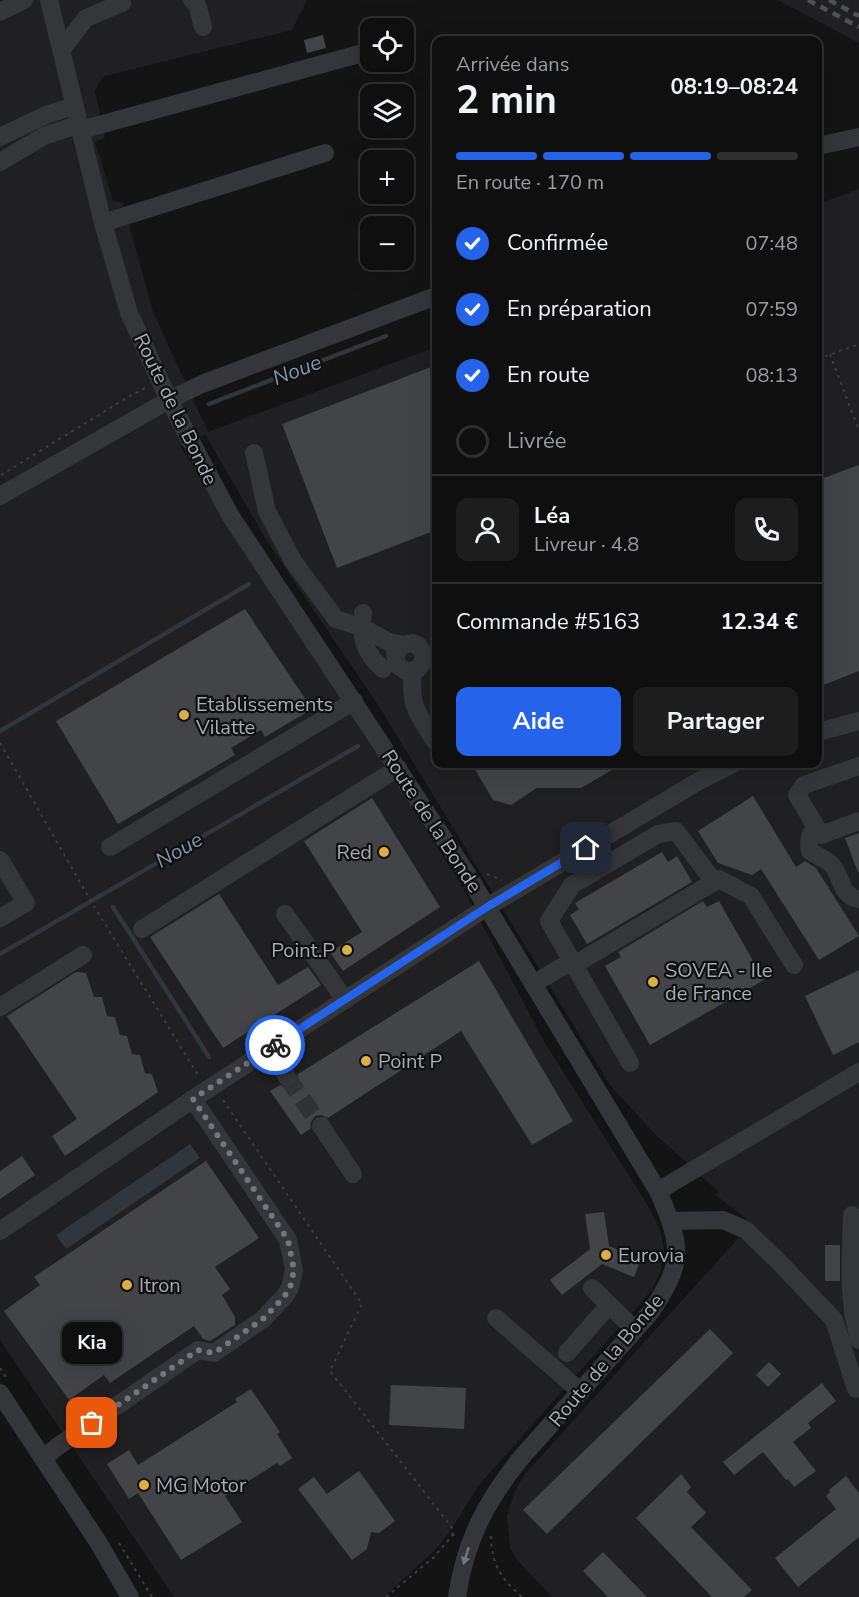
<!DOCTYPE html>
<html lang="fr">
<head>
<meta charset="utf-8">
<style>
  :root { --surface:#0f0f10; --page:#1d1d1e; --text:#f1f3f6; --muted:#9b9c9f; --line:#2f2f30; --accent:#2563eb }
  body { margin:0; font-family:"Nunito Sans",sans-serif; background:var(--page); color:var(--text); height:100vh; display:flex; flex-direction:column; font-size:22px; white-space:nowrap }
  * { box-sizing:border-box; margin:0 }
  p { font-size:20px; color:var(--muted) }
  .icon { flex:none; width:33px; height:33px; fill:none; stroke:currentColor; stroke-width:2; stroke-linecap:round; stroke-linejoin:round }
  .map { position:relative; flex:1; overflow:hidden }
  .panel { position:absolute; left:432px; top:36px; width:390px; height:732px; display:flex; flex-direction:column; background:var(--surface); border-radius:12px; box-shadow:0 6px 24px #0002,0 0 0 2px var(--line) }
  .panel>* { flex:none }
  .buttons { position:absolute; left:360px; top:18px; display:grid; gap:12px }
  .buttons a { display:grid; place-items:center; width:54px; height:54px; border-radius:12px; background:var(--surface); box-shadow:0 6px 24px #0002,0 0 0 2px var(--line); font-size:30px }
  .pin { position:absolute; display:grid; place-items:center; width:51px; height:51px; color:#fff; margin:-26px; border-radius:12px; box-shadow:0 3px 9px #0006 }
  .courier { position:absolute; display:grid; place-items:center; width:60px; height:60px; margin:-30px; border:4px solid #2563eb; border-radius:50%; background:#fff; color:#222; box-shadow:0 2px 8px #0007 }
  .bubble { position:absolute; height:42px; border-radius:12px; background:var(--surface); box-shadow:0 6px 24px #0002,0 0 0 2px var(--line); font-size:20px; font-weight:700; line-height:42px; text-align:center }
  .head em { font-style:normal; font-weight:700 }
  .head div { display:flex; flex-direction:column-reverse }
  .head { display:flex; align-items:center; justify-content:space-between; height:102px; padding:0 24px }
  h1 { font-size:39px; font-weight:700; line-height:45px }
  .bar { display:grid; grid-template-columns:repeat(4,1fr); gap:9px 6px; align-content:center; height:72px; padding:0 24px }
  .bar i { height:8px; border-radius:4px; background:var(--line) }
  .bar .selected { background:var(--accent) }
  .bar p { grid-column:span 4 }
  .line { display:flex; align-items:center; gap:15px; padding:0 24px; border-top:2px solid var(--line) }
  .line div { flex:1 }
  .round { display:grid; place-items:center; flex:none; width:63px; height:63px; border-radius:12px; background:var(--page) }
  ol { padding:0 24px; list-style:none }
  li { display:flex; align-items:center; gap:18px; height:66px }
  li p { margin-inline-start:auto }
  li .icon { padding:6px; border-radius:50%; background:var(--accent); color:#fff; stroke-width:4 }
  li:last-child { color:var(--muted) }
  li i { width:33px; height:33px; border:3px solid var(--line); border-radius:50% }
  .primary-button { display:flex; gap:12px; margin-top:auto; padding:12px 24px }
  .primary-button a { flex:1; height:69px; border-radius:12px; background:var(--accent); color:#fff; font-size:24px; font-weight:700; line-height:69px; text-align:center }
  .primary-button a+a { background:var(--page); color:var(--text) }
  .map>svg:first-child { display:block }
  .built { fill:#202022 }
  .water { fill:#2f363c }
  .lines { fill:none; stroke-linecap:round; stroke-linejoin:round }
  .stream { stroke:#2f363c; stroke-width:4.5 }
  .building { fill:#434448 }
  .minor-tunnel { stroke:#313235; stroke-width:18; stroke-dasharray:18 9; stroke-linecap:butt }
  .path { stroke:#3b3d41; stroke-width:2; stroke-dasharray:3 4.5; stroke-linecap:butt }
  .minor { stroke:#35363a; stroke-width:18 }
  .rail { stroke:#4e5054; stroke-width:4.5; stroke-dasharray:8 6; stroke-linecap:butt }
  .oneway { fill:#74767d }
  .done { stroke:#74767c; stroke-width:6; stroke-dasharray:0 10.8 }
  .route { stroke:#2563eb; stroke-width:8 }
  .poi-dot { fill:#dcaf45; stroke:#0f0f10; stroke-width:2 }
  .labels { text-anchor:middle; stroke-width:4.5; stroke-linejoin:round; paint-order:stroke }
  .street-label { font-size:20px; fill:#a7abb4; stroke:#0f0f10 }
  .poi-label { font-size:20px; fill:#a7abb4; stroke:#0f0f10; text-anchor:start }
  .water-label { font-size:21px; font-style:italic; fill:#8296ab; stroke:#0f0f10 }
</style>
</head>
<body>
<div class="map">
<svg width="859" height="1597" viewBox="0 0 859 1597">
  <rect width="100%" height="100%" fill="#141415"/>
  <g class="built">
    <polygon points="0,0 307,0 292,30 105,76 99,82 95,91 105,137 95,142 113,201 123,203 153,312 208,432 436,347 436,764 818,764 818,204 859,189 859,1597 552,1597 518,1561 510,1548 507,1516 514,1493 525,1474 752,1223 715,1195 719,1192 654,1133 610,1085 380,708 267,541 205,434 181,447 462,886 545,1043 650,1209 661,1233 664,1250 661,1271 652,1290 478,1486 451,1530 435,1550 384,1597 174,1597 0,1340"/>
    <polygon points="778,0 859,0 859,43"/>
  </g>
  <polygon class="water" points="190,1144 200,1158 66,1249 56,1235"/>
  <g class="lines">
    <g class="stream">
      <polyline points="209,404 386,336"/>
      <polyline points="0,731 249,584"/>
      <polyline points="113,907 209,1057"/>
      <polyline points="0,954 358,746"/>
    </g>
  </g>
  <g class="building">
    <polygon points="323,35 326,48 307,53 304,40"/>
    <polygon points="436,365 436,530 337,568 282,424"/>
    <polygon points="859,465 859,671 818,687 818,480"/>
    <polygon points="245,609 312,709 265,737 261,730 231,748 235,755 118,824 56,721"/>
    <polygon points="472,764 622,764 581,788 537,788 511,805 493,800"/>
    <polygon points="753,796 796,867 805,861 816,868 859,936 819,960 761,869 752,875 718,863 698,831"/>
    <polygon points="372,798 440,907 343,971 330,952 362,932 304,841"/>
    <polygon points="859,833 859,872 858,872 845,838"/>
    <polygon points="662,852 668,862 677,856 692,882 587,944 570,915 579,909 575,903"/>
    <polygon points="219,894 278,985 308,967 321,985 223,1048 150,937"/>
    <polygon points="703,901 707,907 719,901 764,980 650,1045 605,966 621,957 618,952"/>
    <polygon points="479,961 573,1121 532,1145 461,1031 328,1118 321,1115 315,1116 311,1122 310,1129 301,1135 270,1091 280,1085 287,1088 293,1087 297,1082 298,1074"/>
    <polygon points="859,970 859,1042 833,1055 805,996"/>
    <polygon points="76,972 86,973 94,997 102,997 107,1016 115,1017 120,1035 127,1036 132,1054 140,1055 145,1073 152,1074 158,1092 65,1156 52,1136 77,1119 7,1016"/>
    <polygon points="22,1156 35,1175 0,1199 0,1171"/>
    <polygon points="206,1161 259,1238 215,1267 230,1289 222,1295 235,1317 235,1325 210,1341 203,1339 194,1326 110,1383 104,1375 69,1400 4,1311 40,1285 34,1277"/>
    <polygon points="604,1212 609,1246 641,1259 634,1277 602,1264 562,1295 550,1280 590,1249 585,1214"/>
    <rect x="825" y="1245" width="15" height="36"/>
    <polygon points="710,1329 733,1353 547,1534 523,1510"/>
    <polygon points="769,1362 781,1374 768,1387 756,1375"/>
    <polygon points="822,1383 836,1401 808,1423 811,1428 793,1442 816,1471 794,1487 788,1479 786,1480 763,1452 734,1475 723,1462"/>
    <polygon points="391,1385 466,1388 464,1429 389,1425"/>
    <polygon points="251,1389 280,1432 277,1434 292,1458 280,1466 277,1463 225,1496 242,1522 181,1560 138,1493 129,1499 107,1464 129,1450 138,1465 237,1402 235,1399"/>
    <polygon points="359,1471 395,1521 379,1533 371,1532 367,1549 352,1560 298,1489 314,1477 327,1494"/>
    <polygon points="681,1474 691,1487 687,1492 706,1513 691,1527 752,1590 744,1597 712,1597 636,1518"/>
    <polygon points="846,1476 859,1493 859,1537 798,1587 775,1558 836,1509 826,1496 830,1492 829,1490"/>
    <polygon points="603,1552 647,1597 608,1597 583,1571"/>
  </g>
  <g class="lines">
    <polyline class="minor-tunnel" points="287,1077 321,1126"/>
    <g class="path">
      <polyline points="830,354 859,431"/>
      <polyline points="818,359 859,344"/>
      <polyline points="1,475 128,397 145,388"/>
      <polyline points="0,743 92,903 198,1075"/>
      <polyline points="487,874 501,880"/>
      <polyline points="223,1100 362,1304 330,1371 453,1529 452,1536"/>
      <polyline points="0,1368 6,1377"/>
      <path d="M491,1536c1,30 9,41 31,61"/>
      <polyline points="119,1543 152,1597"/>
      <polyline points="386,1597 433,1558 452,1536 457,1533"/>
    </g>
    <g class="minor">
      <path d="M49,0l54,223 26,90 40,87 61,115 237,359 191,317c24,55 27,71 -8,122l-130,146c-35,44 -55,83 -63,138"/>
      <polyline points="192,0 197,4 203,27"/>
      <polyline points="0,12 24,0"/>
      <polyline points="62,49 86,18 122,3"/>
      <polyline points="81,130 370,51"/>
      <polyline points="0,137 46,115 74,106"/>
      <polyline points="818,146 859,137"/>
      <polyline points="0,162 44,136 80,124"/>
      <polyline points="103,223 325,153"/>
      <polyline points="254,453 267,511 293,561 336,619 361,627 389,642 402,645 413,643 418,645 424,655 424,660 418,669 407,672 397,665 395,654 402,645"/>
      <polyline points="0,496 169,400 202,384 436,296"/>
      <path d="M363,613c-3,24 1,40 20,56"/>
      <path d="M413,671c-4,36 5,43 23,72"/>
      <polyline points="818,732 859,721"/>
      <polyline points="859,766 804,785 797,795 821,835 859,821"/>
      <path d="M816,827c-7,8 -8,14 -6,24 7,5 15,8 21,13 11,11 9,33 28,35"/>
      <polyline points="110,847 354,701"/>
      <polyline points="0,860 26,903 0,918"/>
      <polyline points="285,914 345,1000"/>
      <polyline points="142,929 398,768"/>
      <polyline points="574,965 719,879 751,896 794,965"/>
      <polyline points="533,984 572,961"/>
      <polyline points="0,1007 83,955"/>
      <polyline points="269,1049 287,1077"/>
      <polyline points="630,1063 549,921 572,885 658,834 676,831 714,882"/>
      <polyline points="321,1126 353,1174"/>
      <polyline points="658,1191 859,1072"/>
      <path d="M852,1215c-1,43 -5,83 7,125"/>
      <polyline points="671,1221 723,1220 746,1230 781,1264 834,1320 856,1389"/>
      <polyline points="0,1231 193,1099 487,907 699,781 733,764"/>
      <polyline points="592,1288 635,1330"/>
      <polyline points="496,1318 581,1392"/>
      <polyline points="567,1353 609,1305"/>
      <polyline points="0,1393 98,1542 130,1597"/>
      <polyline points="44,1458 57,1447 198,1350 214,1353 263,1319 284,1297 290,1288 294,1270 288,1240 193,1099"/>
    </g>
    <g class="rail">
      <polyline points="808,0 859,27"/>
      <polyline points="829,0 859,16"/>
    </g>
  </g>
  <defs><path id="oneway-solid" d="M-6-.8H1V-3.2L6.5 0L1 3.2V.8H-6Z" transform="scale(1.5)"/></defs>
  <use class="oneway" href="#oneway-solid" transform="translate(466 1556) rotate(107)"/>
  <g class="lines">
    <polyline class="done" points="92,1423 198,1350 214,1353 263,1319 284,1297 290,1288 294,1270 288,1240 193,1099 275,1045"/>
    <polyline class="route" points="275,1045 487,907 586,848"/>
  </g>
  <g class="poi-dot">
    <circle cx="184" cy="715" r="6"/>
    <circle cx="384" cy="852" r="6"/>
    <circle cx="347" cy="950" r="6"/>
    <circle cx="653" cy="982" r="6"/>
    <circle cx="366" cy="1061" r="6"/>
    <circle cx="606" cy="1255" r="6"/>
    <circle cx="127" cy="1285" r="6"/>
    <circle cx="144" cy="1485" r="6"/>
  </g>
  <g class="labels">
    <g class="street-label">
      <text transform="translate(176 409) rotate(64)" y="7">Route de la Bonde</text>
      <text transform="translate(432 821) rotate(57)" y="7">Route de la Bonde</text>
      <text transform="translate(606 1360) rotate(-50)" y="7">Route de la Bonde</text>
    </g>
    <g class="poi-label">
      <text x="196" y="711">Etablissements<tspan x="196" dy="23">Vilatte</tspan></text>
      <text x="372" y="859" text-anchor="end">Red</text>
      <text x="335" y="957" text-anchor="end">Point.P</text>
      <text x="665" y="977">SOVEA - Ile<tspan x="665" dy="23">de France</tspan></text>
      <text x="378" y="1068">Point P</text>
      <text x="618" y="1262">Eurovia</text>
      <text x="139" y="1292">Itron</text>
      <text x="156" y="1492">MG Motor</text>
    </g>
    <g class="water-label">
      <text transform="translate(297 370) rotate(-21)" y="7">Noue</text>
      <text transform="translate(179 850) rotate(-30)" y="7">Noue</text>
    </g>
  </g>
</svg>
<div class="buttons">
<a><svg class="icon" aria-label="locate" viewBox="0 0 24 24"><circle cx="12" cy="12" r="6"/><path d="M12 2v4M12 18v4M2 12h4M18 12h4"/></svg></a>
<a><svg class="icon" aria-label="layers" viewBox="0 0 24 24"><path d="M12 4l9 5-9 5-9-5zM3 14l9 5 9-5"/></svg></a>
<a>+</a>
<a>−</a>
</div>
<div class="pin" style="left:92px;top:1423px;background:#ea580c"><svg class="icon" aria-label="bag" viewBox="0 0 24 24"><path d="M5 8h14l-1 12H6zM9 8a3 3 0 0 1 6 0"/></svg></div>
<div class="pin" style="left:586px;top:848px;background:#1f2937"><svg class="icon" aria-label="home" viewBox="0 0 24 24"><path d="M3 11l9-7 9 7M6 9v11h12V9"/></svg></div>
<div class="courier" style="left:275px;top:1045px"><svg class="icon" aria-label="bike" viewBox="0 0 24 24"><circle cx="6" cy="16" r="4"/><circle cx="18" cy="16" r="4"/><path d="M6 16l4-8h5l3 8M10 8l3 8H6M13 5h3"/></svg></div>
<div class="bubble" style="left:62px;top:1322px;width:60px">Kia</div>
<section class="panel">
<div class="head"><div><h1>2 min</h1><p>Arrivée dans</p></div><em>08:19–08:24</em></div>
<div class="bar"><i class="selected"></i><i class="selected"></i><i class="selected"></i><i></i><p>En route · 170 m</p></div>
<ol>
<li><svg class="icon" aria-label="check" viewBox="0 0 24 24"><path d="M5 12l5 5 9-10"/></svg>Confirmée<p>07:48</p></li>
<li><svg class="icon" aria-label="check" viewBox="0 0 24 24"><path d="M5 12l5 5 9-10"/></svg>En préparation<p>07:59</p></li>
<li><svg class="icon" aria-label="check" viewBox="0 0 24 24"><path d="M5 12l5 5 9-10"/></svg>En route<p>08:13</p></li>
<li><i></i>Livrée</li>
</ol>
<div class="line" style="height:108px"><a class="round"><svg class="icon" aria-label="person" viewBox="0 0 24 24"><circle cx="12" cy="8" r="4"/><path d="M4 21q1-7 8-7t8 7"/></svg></a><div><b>Léa</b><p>Livreur · 4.8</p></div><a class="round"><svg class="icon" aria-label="phone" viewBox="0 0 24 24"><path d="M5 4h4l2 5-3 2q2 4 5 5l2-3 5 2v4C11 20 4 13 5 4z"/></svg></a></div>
<div class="line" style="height:78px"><div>Commande #5163</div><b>12.34 €</b></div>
<div class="primary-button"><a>Aide</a><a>Partager</a></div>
</section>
</div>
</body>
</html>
